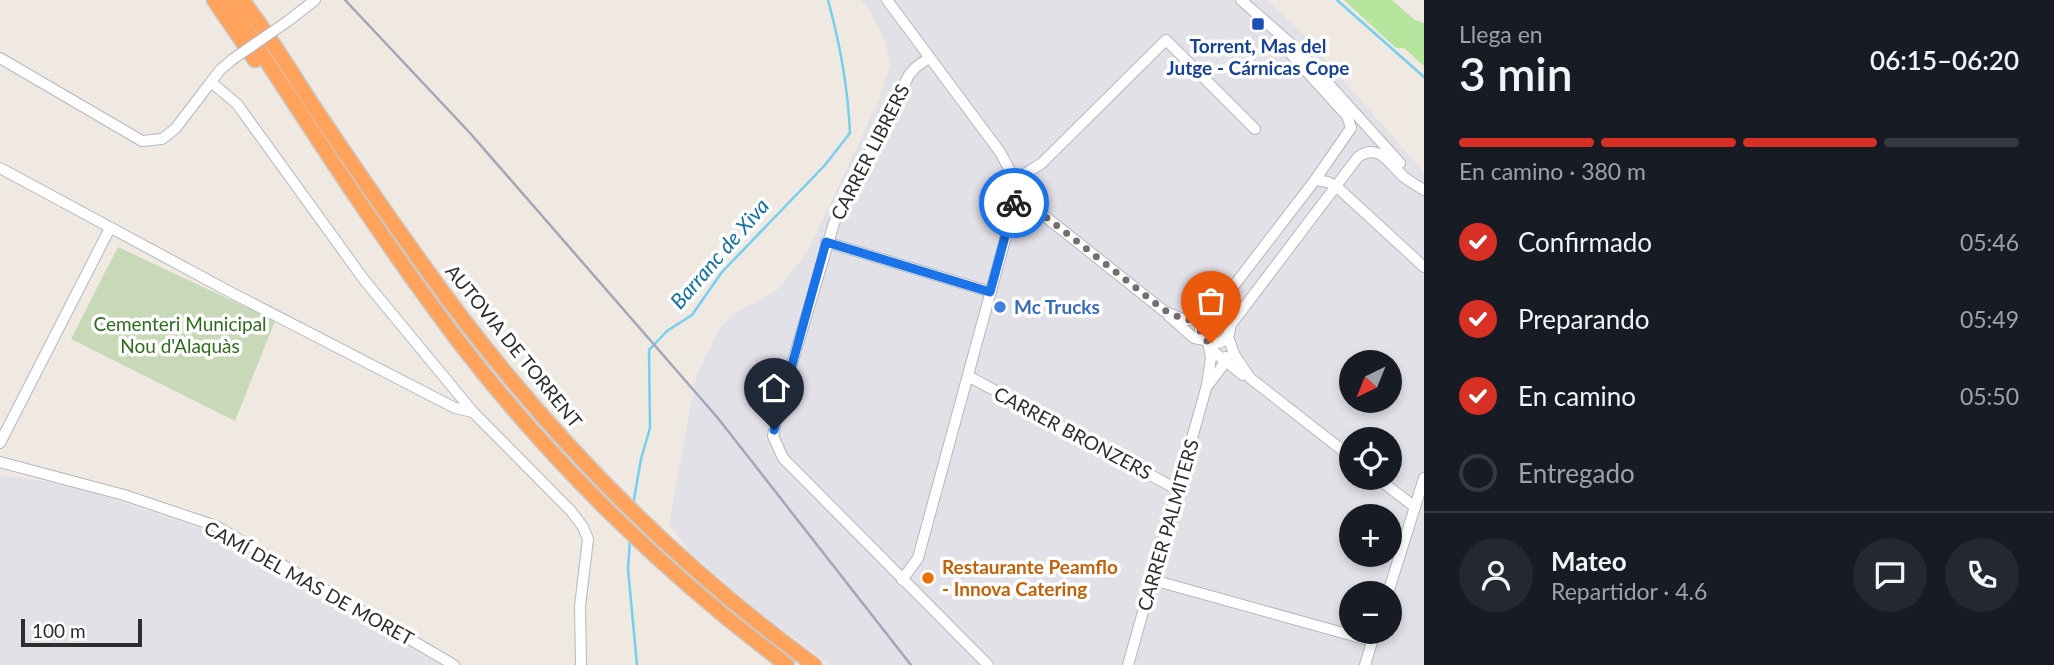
<!DOCTYPE html>
<html lang="es">
<head>
<meta charset="utf-8">
<style>
  :root { --surface:#171b24; --page:#242831; --text:#f1f3f6; --muted:#9ea1a6; --line:#363941; --accent:#d93025 }
  body { margin:0; font-family:Lato,sans-serif; background:var(--page); color:var(--text); height:100vh; display:flex; flex-direction:column; font-size:26px; white-space:nowrap }
  * { box-sizing:border-box; margin:0 }
  p { font-size:23px; color:var(--muted) }
  .icon { flex:none; width:38px; height:38px; fill:none; stroke:currentColor; stroke-width:2; stroke-linecap:round; stroke-linejoin:round }
  .map { position:relative; flex:1; overflow:hidden }
  .drawer { display:flex; flex-direction:column; background:var(--surface); width:630px }
  .drawer>* { flex:none }
  .needle { width:46px; rotate:223deg }
  .buttons { position:absolute; left:1339px; top:350px; display:grid; gap:14px }
  .buttons a { display:grid; place-items:center; width:63px; height:63px; border-radius:50%; background:var(--surface); box-shadow:0 4px 10px #0003; font-size:35px }
  .scale { position:absolute; left:21px; bottom:18px; width:121px; box-sizing:border-box; padding-left:7px; border:4px solid #2e2e2e; border-top:0; font-size:19px; line-height:24px; white-space:nowrap; color:#2e2e2e; -webkit-text-stroke:5px #fff; paint-order:stroke }
  .pin { position:absolute; display:grid; place-items:center; width:60px; height:60px; color:#fff; margin:-72px -30px; border-radius:50% 50% 50% 0; rotate:-45deg; box-shadow:0 0 7px #0007 }
  .pin .icon { rotate:45deg }
  .courier { position:absolute; display:grid; place-items:center; width:70px; height:70px; margin:-35px; border:5px solid #1a73e8; border-radius:50%; background:#fff; color:#222; box-shadow:0 2px 9px #0007 }
  .summary em { font-style:normal; font-weight:600 }
  .summary div { display:flex; flex-direction:column-reverse }
  .summary { display:flex; align-items:center; justify-content:space-between; height:119px; padding:0 35px }
  h1 { font-size:46px; font-weight:600; line-height:52px }
  .bar { display:grid; grid-template-columns:repeat(4,1fr); gap:10px 7px; align-content:center; height:84px; padding:0 35px }
  .bar i { height:9px; border-radius:5px; background:var(--line) }
  .bar .selected { background:var(--accent) }
  .bar p { grid-column:span 4 }
  .line { display:flex; align-items:center; gap:18px; padding:0 35px; border-top:2px solid var(--line) }
  .line div { flex:1 }
  .round { display:grid; place-items:center; flex:none; width:74px; height:74px; border-radius:37px; background:var(--page) }
  ol { padding:0 35px; list-style:none }
  li { display:flex; align-items:center; gap:21px; height:77px }
  li p { margin-inline-start:auto }
  li .icon { padding:7px; border-radius:50%; background:var(--accent); color:#fff; stroke-width:4 }
  li:last-child { color:var(--muted) }
  li i { width:38px; height:38px; border:4px solid var(--line); border-radius:50% }
  main { display:flex; flex:1; min-height:0 }
  .map>svg:first-child { display:block }
  .industrial { fill:#e3e1e8; fill-rule:evenodd }
  .green { fill:#b6e59e }
  .cemetery { fill:#c8d9b8 }
  .lines { fill:none; stroke-linecap:round; stroke-linejoin:round }
  .stream { stroke:#75cff0; stroke-width:2.5 }
  .minor-casing { stroke:#b4b7c1; stroke-width:12 }
  .highway-casing { stroke:#c9c9c9; stroke-width:17 }
  .minor { stroke:#fff; stroke-width:10 }
  .highway { stroke:#ffa35c; stroke-width:14 }
  .rail { stroke:#a3a6b8; stroke-width:2.5 }
  .minor-bridge-casing { stroke:#b4b7c1; stroke-width:12; stroke-linecap:butt }
  .minor-bridge { stroke:#fff; stroke-width:10 }
  .done { stroke:#726f6d; stroke-width:7; stroke-dasharray:0 12.6 }
  .route { stroke:#1a73e8; stroke-width:9 }
  .transit-dot { fill:#1a4fb4; stroke:#fff; stroke-width:2.5 }
  .shop-dot { fill:#3f7fe0; stroke:#fff; stroke-width:2.5 }
  .food-dot { fill:#e8710a; stroke:#fff; stroke-width:2.5 }
  .labels { text-anchor:middle; stroke-width:7; stroke-linejoin:round; paint-order:stroke }
  .transit-label { font-size:19px; font-weight:bold; fill:#164399; stroke:#fff }
  .street-label { font-size:19px; fill:#2e2e2e; stroke:#fff }
  .shop-label { font-size:19px; font-weight:bold; fill:#366cbe; stroke:#fff; text-anchor:start }
  .park-label { font-size:19px; fill:#2c6e1b; stroke:#fff }
  .food-label { font-size:19px; font-weight:bold; fill:#c56008; stroke:#fff; text-anchor:start }
  .water-label { font-size:21px; font-style:italic; fill:#0d6fa3; stroke:#fff }
</style>
</head>
<body>
<main>
<div class="map">
<svg width="1424" height="665" viewBox="0 0 1424 665">
  <rect width="100%" height="100%" fill="#efe9e1"/>
  <g class="industrial">
    <path d="M861,0h406l35,33 122,139v493h-593l-77,-57 -64,-56 -21,-28 27,-147 24,-50 16,-15 40,-21 31,-38 70,-149 13,-39 -5,-25 -15,-29zM1351,362h39v39h-39zM1351,439h39v39h-39zM1351,516h39v39h-39zM1351,593h39v39h-39z"/>
    <polygon points="0,475 68,485 216,533 446,665 0,665"/>
  </g>
  <polygon class="green" points="1344,0 1392,0 1415,20 1424,23 1424,66 1404,48 1396,48"/>
  <polygon class="cemetery" points="118,247 275,321 235,421 71,339"/>
  <g class="lines">
    <g class="stream">
      <polyline points="1337,0 1424,77"/>
      <path d="M633,505l8,-46 9,-31 -1,-78 18,-19 25,-16 30,-43 103,-107 25,-32c-2,-46 -10,-89 -22,-133"/>
      <polyline points="630,539 628,569 637,665"/>
    </g>
    <g class="minor-casing">
      <g id="minor">
        <polyline points="887,0 1000,152 1015,180 1018,192 918,558 902,580"/>
        <polyline points="1241,0 1299,51 1400,163"/>
        <polyline points="288,21 315,0"/>
        <polyline points="0,58 142,141 162,139 175,129 211,82 237,104 365,281 473,412 571,511 583,527 588,539 580,606 581,665"/>
        <polyline points="929,58 916,67 909,75 834,223 778,411 773,436 783,458 988,665"/>
        <polyline points="211,82 220,70 233,59"/>
        <polyline points="0,168 230,292 455,408 473,412"/>
        <polyline points="1015,180 1042,163 1166,40 1255,129"/>
        <polyline points="1315,180 1328,182 1337,187 1424,267"/>
        <polyline points="1018,192 1027,202 1164,311 1185,320 1202,319"/>
        <polyline points="826,242 991,292"/>
        <circle cx="1215" cy="328" r="15"/>
        <polyline points="1213,313 1315,180 1351,128 1347,116 1289,52 1279,33"/>
        <polyline points="1169,316 1194,338 1205,340"/>
        <path d="M1230,326l128,-169c21,-15 32,8 46,20 6,5 14,9 20,13"/>
        <polyline points="1228,337 1234,354 1250,378 1351,457"/>
        <polyline points="1212,345 1214,352 1243,375"/>
        <polyline points="968,376 1178,490"/>
        <polyline points="1208,385 1221,368 1226,357"/>
        <polyline points="0,443 110,228"/>
        <polyline points="0,462 124,495 216,526 454,665"/>
        <polyline points="1377,478 1415,507"/>
        <polyline points="1153,580 1372,641"/>
        <polyline points="1388,593 1424,478"/>
        <polyline points="1128,665 1207,385 1211,357 1208,342"/>
        <polyline points="1365,665 1375,632"/>
      </g>
    </g>
    <g class="highway-casing">
      <g id="highway">
        <polyline points="214,0 255,60"/>
        <path d="M225,0l16,22c71,108 140,217 218,320 93,121 206,232 328,323"/>
        <path d="M242,0c25,32 46,67 68,101 36,54 73,108 111,161 109,154 241,292 393,403"/>
      </g>
    </g>
    <use href="#minor" class="minor"/>
    <use href="#highway" class="highway"/>
    <polyline class="rail" points="345,0 470,133 717,417 911,665"/>
    <g class="minor-bridge-casing">
      <polyline id="minor-bridge" points="233,59 288,21"/>
    </g>
    <use href="#minor-bridge" class="minor-bridge"/>
  </g>
  <g class="lines">
    <polyline class="done" points="1014,203 1018,192 1027,202 1164,310 1185,320 1202,319 1200,332 1205,340 1211,343"/>
    <polyline class="route" points="774,430 826,242 990,292 1014,203"/>
  </g>
  <rect class="transit-dot" x="1251" y="17" width="14" height="14" rx="3.5"/>
  <circle class="shop-dot" cx="1000" cy="307" r="7"/>
  <circle class="food-dot" cx="928" cy="578" r="7"/>
  <g class="labels">
    <g class="transit-label">
      <text x="1258" y="53">Torrent, Mas del<tspan x="1258" dy="22">Jutge - Cárnicas Cope</tspan></text>
    </g>
    <g class="street-label">
      <text transform="translate(870 152) rotate(-63)" y="7">CARRER LIBRERS</text>
      <text transform="translate(514 346) rotate(51)" y="7">AUTOVIA DE TORRENT</text>
      <text transform="translate(1073 433) rotate(28)" y="7">CARRER BRONZERS</text>
      <text transform="translate(1168 525) rotate(-74)" y="7">CARRER PALMITERS</text>
      <text transform="translate(309 583) rotate(29)" y="7">CAMÍ DEL MAS DE MORET</text>
    </g>
    <g class="shop-label">
      <text x="1014" y="314">Mc Trucks</text>
    </g>
    <g class="park-label">
      <text x="180" y="331">Cementeri Municipal<tspan x="180" dy="22">Nou d'Alaquàs</tspan></text>
    </g>
    <g class="food-label">
      <text x="942" y="574">Restaurante Peamflo<tspan x="942" dy="22">- Innova Catering</tspan></text>
    </g>
    <g class="water-label">
      <text transform="translate(720 254) rotate(-49)" y="7">Barranc de Xiva</text>
    </g>
  </g>
</svg>
<div class="buttons">
<a><svg class="needle" viewBox="-14 -14 28 28"><path d="M0-13l5 13h-10z" fill="#e53935"/><path d="M0 13l5-13h-10z" fill="#9ea1a6"/></svg></a>
<a><svg class="icon" aria-label="locate" viewBox="0 0 24 24"><circle cx="12" cy="12" r="6"/><path d="M12 2v4M12 18v4M2 12h4M18 12h4"/></svg></a>
<a>+</a>
<a>−</a>
</div>
<div class="scale">100 m</div>
<div class="pin" style="left:1211px;top:343px;background:#ea580c"><svg class="icon" aria-label="bag" viewBox="0 0 24 24"><path d="M5 8h14l-1 12H6zM9 8a3 3 0 0 1 6 0"/></svg></div>
<div class="pin" style="left:774px;top:430px;background:#1f2937"><svg class="icon" aria-label="home" viewBox="0 0 24 24"><path d="M3 11l9-7 9 7M6 9v11h12V9"/></svg></div>
<div class="courier" style="left:1014px;top:203px"><svg class="icon" aria-label="bike" viewBox="0 0 24 24"><circle cx="6" cy="16" r="4"/><circle cx="18" cy="16" r="4"/><path d="M6 16l4-8h5l3 8M10 8l3 8H6M13 5h3"/></svg></div>
</div>
<section class="drawer">
<div class="summary"><div><h1>3 min</h1><p>Llega en</p></div><em>06:15–06:20</em></div>
<div class="bar"><i class="selected"></i><i class="selected"></i><i class="selected"></i><i></i><p>En camino · 380 m</p></div>
<ol>
<li><svg class="icon" aria-label="check" viewBox="0 0 24 24"><path d="M5 12l5 5 9-10"/></svg>Confirmado<p>05:46</p></li>
<li><svg class="icon" aria-label="check" viewBox="0 0 24 24"><path d="M5 12l5 5 9-10"/></svg>Preparando<p>05:49</p></li>
<li><svg class="icon" aria-label="check" viewBox="0 0 24 24"><path d="M5 12l5 5 9-10"/></svg>En camino<p>05:50</p></li>
<li><i></i>Entregado</li>
</ol>
<div class="line" style="height:126px"><a class="round"><svg class="icon" aria-label="person" viewBox="0 0 24 24"><circle cx="12" cy="8" r="4"/><path d="M4 21q1-7 8-7t8 7"/></svg></a><div><b>Mateo</b><p>Repartidor · 4.6</p></div><a class="round"><svg class="icon" aria-label="chat" viewBox="0 0 24 24"><path d="M4 5h16v11H9l-5 4z"/></svg></a><a class="round"><svg class="icon" aria-label="phone" viewBox="0 0 24 24"><path d="M5 4h4l2 5-3 2q2 4 5 5l2-3 5 2v4C11 20 4 13 5 4z"/></svg></a></div>
</section>
</main>
</body>
</html>
